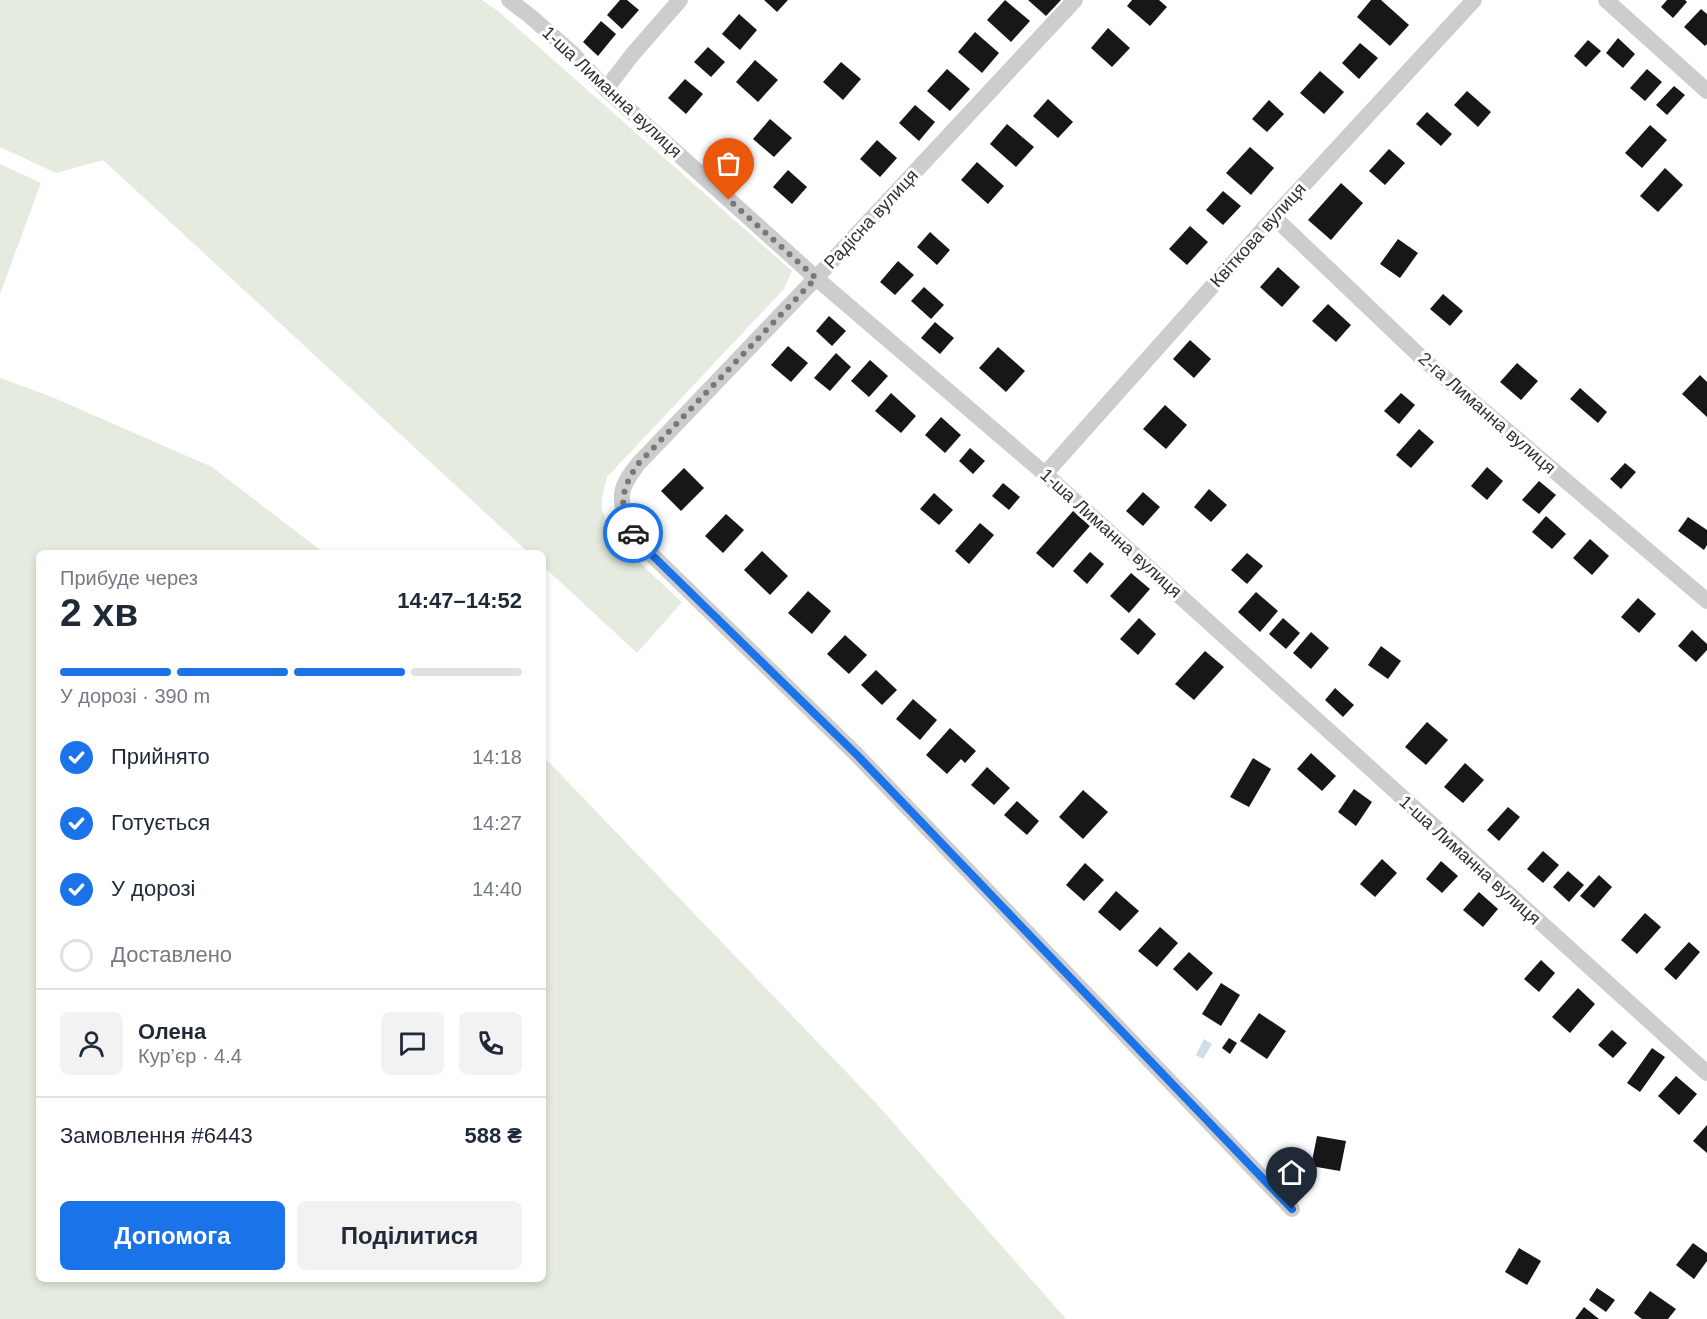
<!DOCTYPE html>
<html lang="uk">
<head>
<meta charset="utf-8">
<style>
  :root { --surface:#fff; --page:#f2f2f3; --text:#1f2937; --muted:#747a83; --line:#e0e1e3; --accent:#1a73e8 }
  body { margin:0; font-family:Helvetica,sans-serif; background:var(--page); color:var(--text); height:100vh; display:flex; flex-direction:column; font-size:22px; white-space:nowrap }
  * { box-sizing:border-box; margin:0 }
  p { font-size:20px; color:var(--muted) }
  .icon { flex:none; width:33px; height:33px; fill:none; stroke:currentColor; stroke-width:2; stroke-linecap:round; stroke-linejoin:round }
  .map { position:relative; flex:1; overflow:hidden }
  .side { position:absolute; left:36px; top:550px; width:510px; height:732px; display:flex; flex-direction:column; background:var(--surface); border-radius:9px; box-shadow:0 3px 9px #0003 }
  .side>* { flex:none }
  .pin { position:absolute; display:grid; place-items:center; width:51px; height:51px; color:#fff; margin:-62px -26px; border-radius:50% 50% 50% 0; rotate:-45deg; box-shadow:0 0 6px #0007 }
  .pin .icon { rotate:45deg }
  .courier { position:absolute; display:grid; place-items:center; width:60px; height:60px; margin:-30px; border:4px solid #1a73e8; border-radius:50%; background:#fff; color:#222; box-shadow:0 2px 8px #0007 }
  .headline em { font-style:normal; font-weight:700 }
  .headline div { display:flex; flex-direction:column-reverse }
  .headline { display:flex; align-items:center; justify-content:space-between; height:102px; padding:0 24px }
  h1 { font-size:39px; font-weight:700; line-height:45px }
  .bar { display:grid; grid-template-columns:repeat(4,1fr); gap:9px 6px; align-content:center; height:72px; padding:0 24px }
  .bar i { height:8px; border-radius:4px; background:var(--line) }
  .bar .current { background:var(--accent) }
  .bar p { grid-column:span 4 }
  .line { display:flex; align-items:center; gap:15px; padding:0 24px; border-top:2px solid var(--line) }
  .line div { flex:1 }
  .round { display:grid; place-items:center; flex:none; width:63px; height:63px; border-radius:9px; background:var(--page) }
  ol { padding:0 24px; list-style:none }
  li { display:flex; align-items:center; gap:18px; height:66px }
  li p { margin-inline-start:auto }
  li .icon { padding:6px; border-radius:50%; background:var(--accent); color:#fff; stroke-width:4 }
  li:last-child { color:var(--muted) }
  li i { width:33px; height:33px; border:3px solid var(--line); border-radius:50% }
  .cta { display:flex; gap:12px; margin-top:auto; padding:12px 24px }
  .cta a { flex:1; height:69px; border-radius:9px; background:var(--accent); color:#fff; font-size:24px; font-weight:700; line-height:69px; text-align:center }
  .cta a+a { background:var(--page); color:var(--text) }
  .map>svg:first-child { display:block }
  .green { fill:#e5ecdf }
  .water { fill:#cddeea }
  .building { fill:#171717 }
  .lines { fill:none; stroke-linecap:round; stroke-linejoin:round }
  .street { stroke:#cdcdcd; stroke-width:16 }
  .done { stroke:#787878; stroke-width:6; stroke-dasharray:0 10.8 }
  .route { stroke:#1a73e8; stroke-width:8 }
  .labels { text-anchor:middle; stroke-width:6; stroke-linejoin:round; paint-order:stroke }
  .street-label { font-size:18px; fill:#303030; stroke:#fff }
</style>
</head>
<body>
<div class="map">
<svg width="1707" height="1319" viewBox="0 0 1707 1319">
  <rect width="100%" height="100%" fill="#fff"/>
  <g class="green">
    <path d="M0,0h482l16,11 294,260 -8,18 -177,188c-3,11 -6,21 -5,32 4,26 60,74 80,93l-45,51 -94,-87v-12l-14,-1 -426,-393 -47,13 -56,-26z"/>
    <polygon points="0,164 41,183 0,294"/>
    <polygon points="0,378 52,397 212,467 324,553 39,554 39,1280 543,1280 543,756 875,1102 1066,1319 0,1319"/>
  </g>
  <polygon class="water" points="1204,1039 1212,1044 1203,1059 1196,1055"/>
  <g class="building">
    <polygon points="620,0 627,0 639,10 622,29 607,15"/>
    <polygon points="764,0 788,0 777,12"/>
    <polygon points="1005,0 1030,21 1011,42 987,20"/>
    <polygon points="1028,0 1061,0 1046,16"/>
    <polygon points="1132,0 1159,0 1167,7 1150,26 1127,6"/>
    <polygon points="1371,0 1381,0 1409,25 1390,46 1357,17"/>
    <polygon points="1667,0 1685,0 1687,2 1673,18 1661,7"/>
    <polygon points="1701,9 1707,14 1707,44 1705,46 1684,27"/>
    <polygon points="739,14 757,30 740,50 722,34"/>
    <polygon points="601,21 616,34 598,56 583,42"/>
    <polygon points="1108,28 1130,48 1112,67 1091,48"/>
    <polygon points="975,32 999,53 982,73 958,52"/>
    <polygon points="1618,38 1635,54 1623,68 1606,53"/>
    <polygon points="1588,40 1601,51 1586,67 1574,56"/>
    <polygon points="1360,43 1378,58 1359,79 1342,63"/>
    <polygon points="708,47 725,62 711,77 694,62"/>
    <polygon points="755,60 778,80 758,102 736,82"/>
    <polygon points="841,62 861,79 843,100 823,82"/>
    <polygon points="947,69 970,89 950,111 927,91"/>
    <polygon points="1647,69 1662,82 1645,101 1630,88"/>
    <polygon points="1320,71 1344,92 1324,114 1300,93"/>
    <polygon points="685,79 703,94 686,114 668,98"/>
    <polygon points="1674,86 1685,95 1667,115 1656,105"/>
    <polygon points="1467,91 1491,112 1478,127 1454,105"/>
    <polygon points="1048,99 1073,122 1058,138 1033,116"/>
    <polygon points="1269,100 1284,114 1267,132 1252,119"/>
    <polygon points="915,105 935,122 919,141 899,123"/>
    <polygon points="1427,112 1452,134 1441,146 1416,124"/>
    <polygon points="770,119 792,138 774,157 753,139"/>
    <polygon points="1007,124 1034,147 1016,167 990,144"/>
    <polygon points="1650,125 1667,140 1642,168 1625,153"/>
    <polygon points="877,140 897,158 880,177 860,159"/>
    <polygon points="1250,147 1274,168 1251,195 1226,173"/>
    <polygon points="1389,149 1405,163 1385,185 1369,171"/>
    <polygon points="977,162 1004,186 988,204 961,180"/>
    <polygon points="1665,168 1683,185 1658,212 1640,196"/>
    <polygon points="788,170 807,187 792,204 773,187"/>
    <polygon points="1341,183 1363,203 1331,240 1308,220"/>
    <polygon points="1223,191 1241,206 1223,225 1206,210"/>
    <polygon points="1190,226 1208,242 1187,265 1169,249"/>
    <polygon points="930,232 950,250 937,265 917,247"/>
    <polygon points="1398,239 1418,253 1400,278 1380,264"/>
    <polygon points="898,261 914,275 895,295 880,282"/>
    <polygon points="1278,267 1300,287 1282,307 1260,287"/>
    <polygon points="924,287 944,305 931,319 911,301"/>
    <polygon points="1443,294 1463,311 1450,326 1430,309"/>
    <polygon points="1328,304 1351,325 1336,342 1312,321"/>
    <polygon points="829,316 846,331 832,346 816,331"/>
    <polygon points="935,322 954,338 940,354 921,338"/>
    <polygon points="1190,340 1211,359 1194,378 1173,359"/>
    <polygon points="788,346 808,363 791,382 771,365"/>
    <polygon points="998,347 1025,371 1006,392 979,368"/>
    <polygon points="836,353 851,367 830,391 814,378"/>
    <polygon points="870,360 888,376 869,397 851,381"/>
    <polygon points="1517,363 1538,381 1521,400 1500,382"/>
    <polygon points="1700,375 1707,382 1707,417 1682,394"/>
    <polygon points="1580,388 1607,412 1598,423 1570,399"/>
    <polygon points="891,393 916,416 901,433 875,411"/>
    <polygon points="1401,393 1415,405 1399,424 1384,411"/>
    <polygon points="1165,405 1187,425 1166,449 1143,429"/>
    <polygon points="941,417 961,435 945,453 925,435"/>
    <polygon points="1419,429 1434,442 1411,468 1396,455"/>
    <polygon points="970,448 985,461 973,474 959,461"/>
    <polygon points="1625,463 1636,472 1621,489 1610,479"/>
    <polygon points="1487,467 1503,481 1487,500 1471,486"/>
    <polygon points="684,468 704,488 681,511 661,491"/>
    <polygon points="1539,481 1556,495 1539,514 1522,500"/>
    <polygon points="1003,483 1020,497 1009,510 992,496"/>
    <polygon points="1209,489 1227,505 1211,522 1194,507"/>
    <polygon points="1143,492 1160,507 1143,526 1126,511"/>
    <polygon points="934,493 953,510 939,525 920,509"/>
    <polygon points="1073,511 1090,526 1053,568 1036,553"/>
    <polygon points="726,514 744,530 723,553 705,536"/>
    <polygon points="1546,516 1566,534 1552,549 1532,532"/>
    <polygon points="1688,517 1707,530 1707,545 1704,550 1678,531"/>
    <polygon points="980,523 994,535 969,564 955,551"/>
    <polygon points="1590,539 1609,556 1592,575 1573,558"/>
    <polygon points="762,551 788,576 770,595 744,570"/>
    <polygon points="1090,552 1104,564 1087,584 1073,571"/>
    <polygon points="1247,553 1263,566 1247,584 1231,570"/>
    <polygon points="1131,573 1150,589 1129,613 1110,596"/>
    <polygon points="808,591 831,611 812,634 788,613"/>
    <polygon points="1256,592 1278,611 1260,632 1238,612"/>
    <polygon points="1638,598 1656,614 1639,633 1621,617"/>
    <polygon points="1139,618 1156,634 1138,655 1120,639"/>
    <polygon points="1283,618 1300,633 1286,649 1269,634"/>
    <polygon points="1692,630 1707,644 1707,650 1696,662 1678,646"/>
    <polygon points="1311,632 1329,648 1311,669 1293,653"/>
    <polygon points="845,635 867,655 849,674 827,654"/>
    <polygon points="1381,646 1401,661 1388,679 1368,665"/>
    <polygon points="1205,651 1224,667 1194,700 1175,684"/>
    <polygon points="876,670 897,690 882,705 861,685"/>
    <polygon points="1335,688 1354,705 1343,717 1325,700"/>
    <polygon points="913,699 937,720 920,740 896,719"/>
    <polygon points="1427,722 1448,740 1426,765 1405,747"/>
    <polygon points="950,728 976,751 965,763 961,759 947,774 926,755"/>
    <polygon points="1311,753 1336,776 1322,791 1297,769"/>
    <polygon points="1253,758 1271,769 1249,807 1230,797"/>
    <polygon points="1465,763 1484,780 1463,803 1444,787"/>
    <polygon points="987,767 1010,788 994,805 971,785"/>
    <polygon points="1354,789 1372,802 1356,826 1338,812"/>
    <polygon points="1083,790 1108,812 1083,839 1059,817"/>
    <polygon points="1017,801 1039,821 1027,835 1004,815"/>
    <polygon points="1508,807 1520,817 1499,841 1487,830"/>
    <polygon points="1543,851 1559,865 1543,883 1527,869"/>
    <polygon points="1382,859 1397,873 1375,897 1360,884"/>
    <polygon points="1441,861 1458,876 1442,893 1426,879"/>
    <polygon points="1085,863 1104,880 1084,901 1066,885"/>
    <polygon points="1568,871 1584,885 1569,902 1553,887"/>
    <polygon points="1599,875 1612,887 1594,908 1580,896"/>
    <polygon points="1116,891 1139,911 1120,931 1098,912"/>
    <polygon points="1479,892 1498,909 1483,927 1463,910"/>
    <polygon points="1645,913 1661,927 1637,954 1621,940"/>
    <polygon points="1160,927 1178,943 1157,967 1138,951"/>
    <polygon points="1689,942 1700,952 1676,980 1664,969"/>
    <polygon points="1189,952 1213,973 1197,991 1173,969"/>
    <polygon points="1541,960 1555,973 1539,992 1524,979"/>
    <polygon points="1221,983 1240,995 1221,1026 1202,1014"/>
    <polygon points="1578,988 1595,1004 1570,1033 1552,1017"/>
    <polygon points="1259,1013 1286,1031 1267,1059 1240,1041"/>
    <polygon points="1612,1030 1627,1043 1613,1058 1598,1045"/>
    <polygon points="1229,1038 1237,1043 1230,1054 1222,1048"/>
    <polygon points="1652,1048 1665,1057 1640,1092 1627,1083"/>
    <polygon points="1676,1076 1697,1094 1679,1115 1658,1096"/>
    <polygon points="1707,1125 1707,1153 1693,1141"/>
    <polygon points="1317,1136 1346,1141 1340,1171 1311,1166"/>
    <polygon points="1693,1243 1707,1253 1707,1261 1694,1279 1676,1265"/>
    <polygon points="1519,1248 1541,1261 1527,1285 1505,1272"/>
    <polygon points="1597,1288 1615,1300 1606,1312 1589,1300"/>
    <polygon points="1650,1291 1676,1309 1668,1319 1642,1319 1634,1313"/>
    <polygon points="1584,1307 1599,1319 1575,1319"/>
  </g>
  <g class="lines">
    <g class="street">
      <polyline points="509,0 530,16 572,53 606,89 816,278 1045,474 1707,1073"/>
      <path d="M1075,0l-259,278 -178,186c-6,8 -15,19 -16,30 -2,24 14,44 29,60l206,201 435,454"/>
      <polyline points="1606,0 1707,91"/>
      <polyline points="606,89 632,55 680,0"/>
      <polyline points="1274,217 1424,360 1707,601"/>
      <polyline points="1045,474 1274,217 1474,0"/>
    </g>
  </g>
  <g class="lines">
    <path class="done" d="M633,533c-16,-27 -11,-45 5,-69l178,-186 -87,-78"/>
    <polyline class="route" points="633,533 651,554 857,755 1292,1209"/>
  </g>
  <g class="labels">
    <g class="street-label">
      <text transform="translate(612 92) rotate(43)" y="6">1-ша Лиманна вулиця</text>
      <text transform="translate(871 219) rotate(-47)" y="6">Радісна вулиця</text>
      <text transform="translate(1258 235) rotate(-48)" y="6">Квіткова вулиця</text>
      <text transform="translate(1487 413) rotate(41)" y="6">2-га Лиманна вулиця</text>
      <text transform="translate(1111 533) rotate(42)" y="6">1-ша Лиманна вулиця</text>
      <text transform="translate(1470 860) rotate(42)" y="6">1-ша Лиманна вулиця</text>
    </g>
  </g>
</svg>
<div class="pin" style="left:729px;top:200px;background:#ea580c"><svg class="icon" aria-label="bag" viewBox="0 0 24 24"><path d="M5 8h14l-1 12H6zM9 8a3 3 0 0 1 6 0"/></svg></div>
<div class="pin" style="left:1292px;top:1209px;background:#1f2937"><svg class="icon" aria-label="home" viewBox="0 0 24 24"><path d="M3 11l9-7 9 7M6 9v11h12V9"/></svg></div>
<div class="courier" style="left:633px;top:533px"><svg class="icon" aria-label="car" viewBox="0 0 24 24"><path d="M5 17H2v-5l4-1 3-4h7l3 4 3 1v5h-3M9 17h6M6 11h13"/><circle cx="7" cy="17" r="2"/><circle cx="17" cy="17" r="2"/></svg></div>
<section class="side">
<div class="headline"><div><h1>2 хв</h1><p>Прибуде через</p></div><em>14:47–14:52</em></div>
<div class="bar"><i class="current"></i><i class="current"></i><i class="current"></i><i></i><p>У дорозі · 390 m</p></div>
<ol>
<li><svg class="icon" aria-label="check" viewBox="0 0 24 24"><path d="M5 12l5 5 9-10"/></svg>Прийнято<p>14:18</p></li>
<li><svg class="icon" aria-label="check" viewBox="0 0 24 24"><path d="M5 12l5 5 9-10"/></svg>Готується<p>14:27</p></li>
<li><svg class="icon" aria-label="check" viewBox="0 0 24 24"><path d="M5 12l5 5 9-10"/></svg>У дорозі<p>14:40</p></li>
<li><i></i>Доставлено</li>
</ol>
<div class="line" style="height:108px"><a class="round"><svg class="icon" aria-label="person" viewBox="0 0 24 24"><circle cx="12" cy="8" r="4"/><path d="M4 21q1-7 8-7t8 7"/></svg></a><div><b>Олена</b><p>Кур’єр · 4.4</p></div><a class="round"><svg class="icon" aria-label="chat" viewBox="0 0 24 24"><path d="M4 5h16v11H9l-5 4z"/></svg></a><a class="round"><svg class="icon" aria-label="phone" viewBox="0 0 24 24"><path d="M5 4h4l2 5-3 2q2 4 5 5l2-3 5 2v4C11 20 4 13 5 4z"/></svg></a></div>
<div class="line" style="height:78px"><div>Замовлення #6443</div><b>588 ₴</b></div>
<div class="cta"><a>Допомога</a><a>Поділитися</a></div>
</section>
</div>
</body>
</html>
